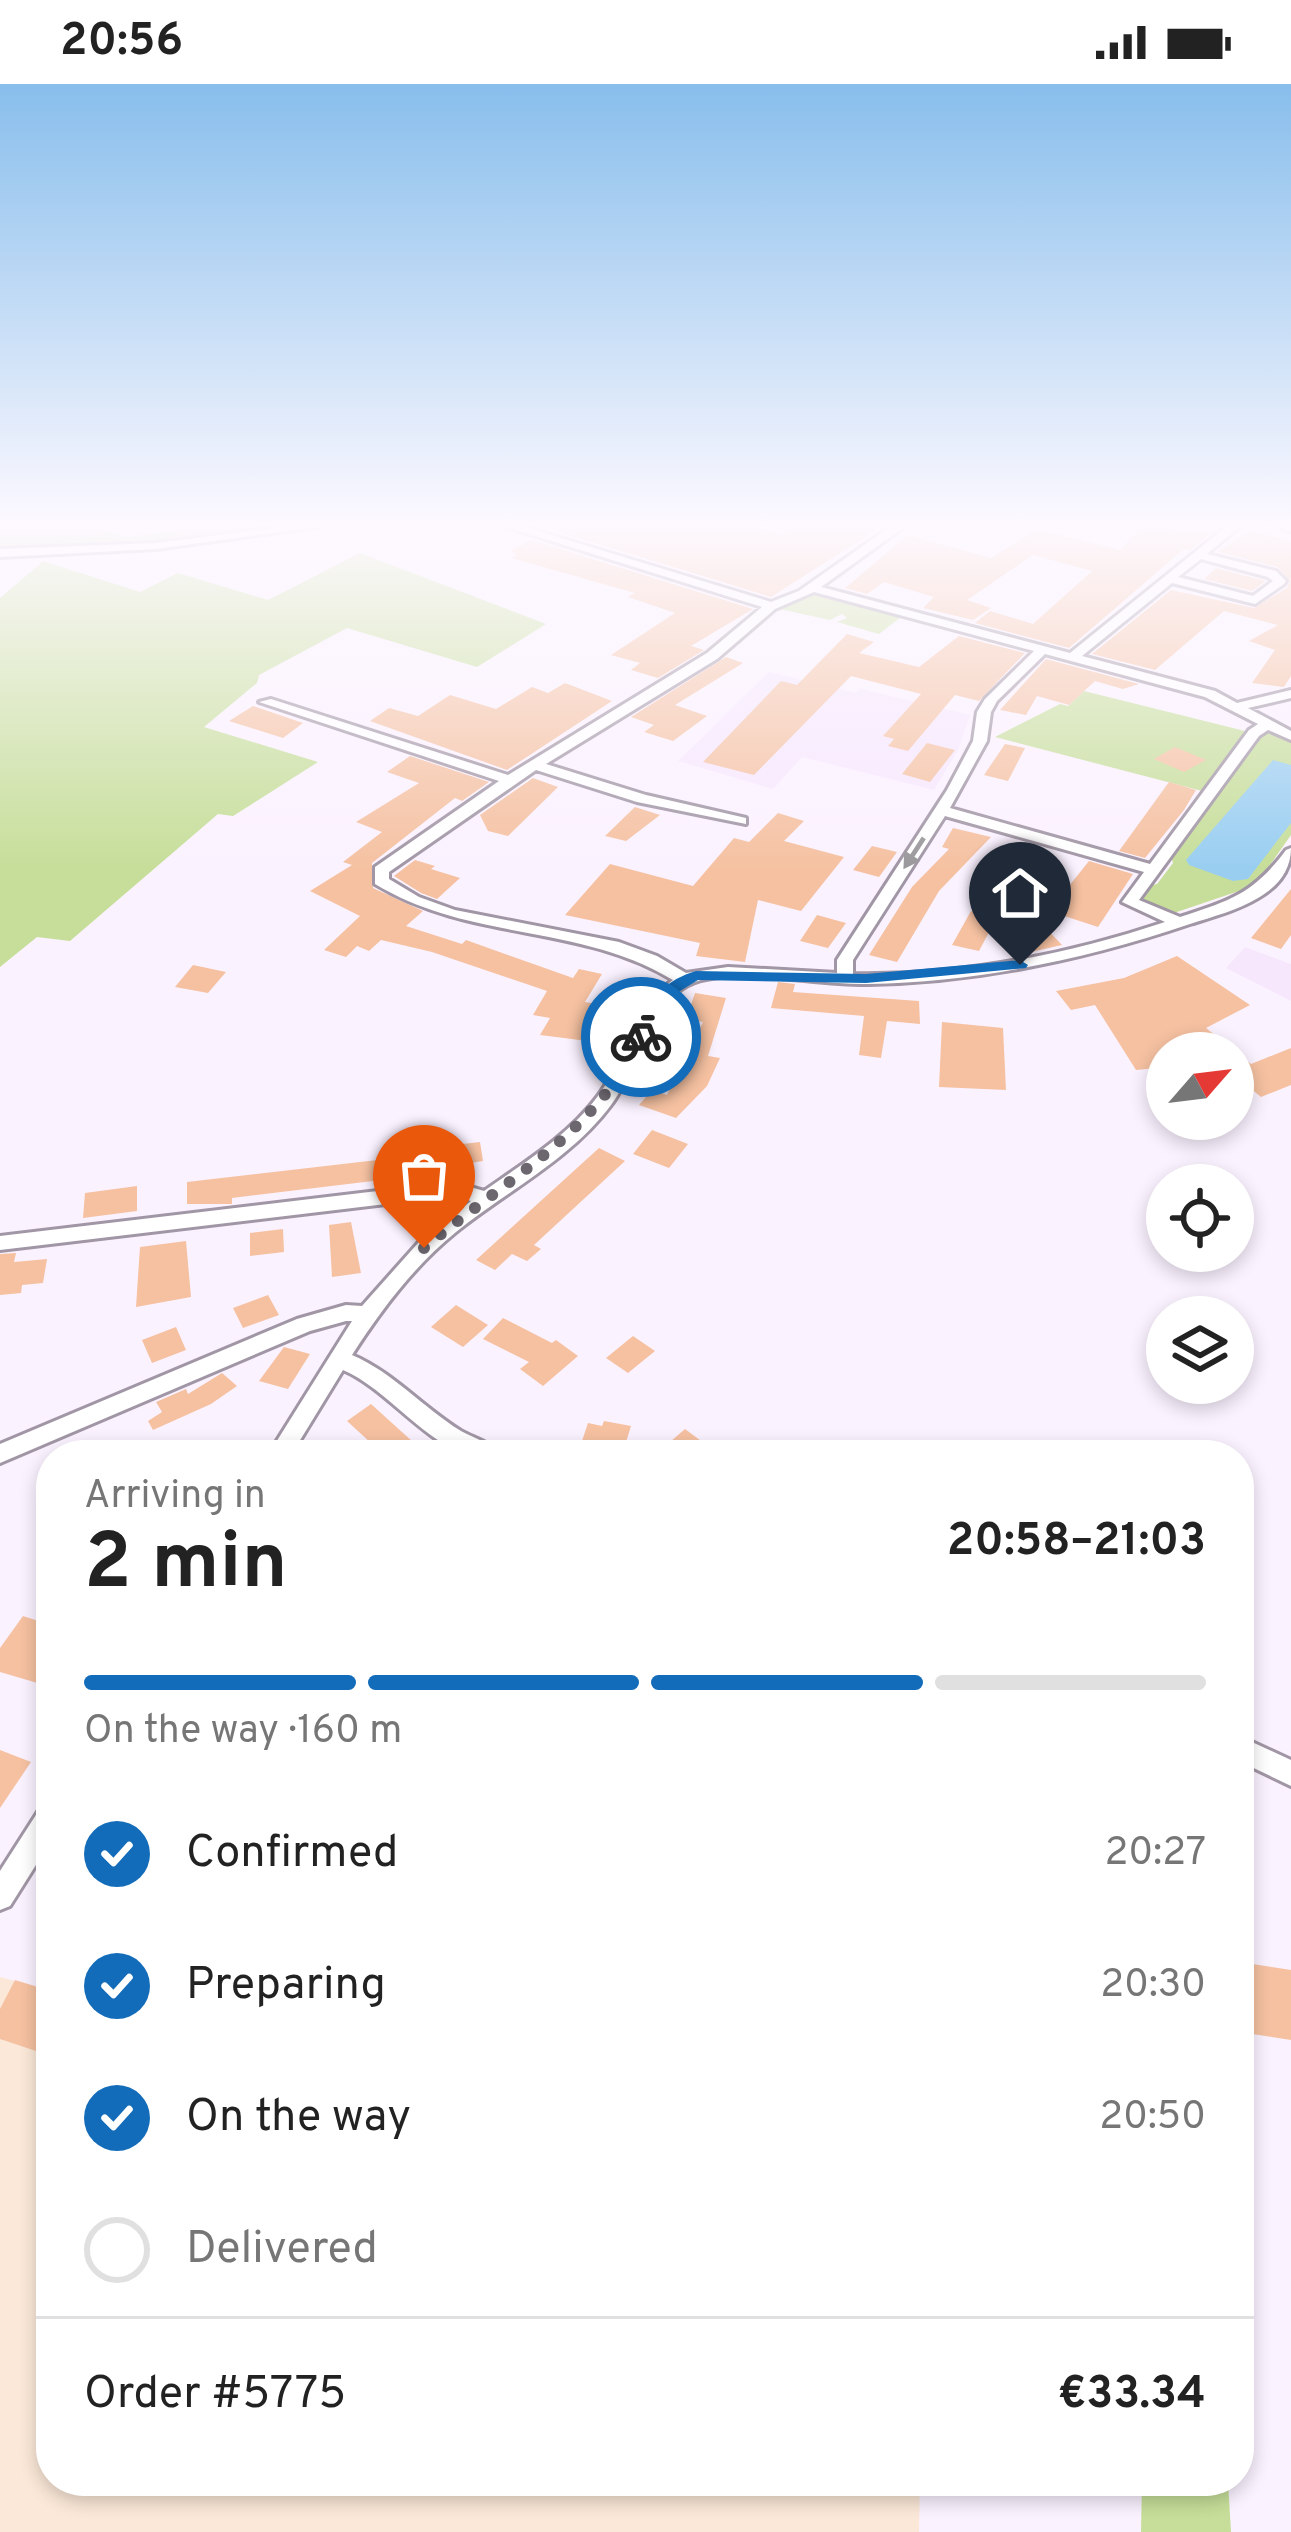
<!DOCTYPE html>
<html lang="en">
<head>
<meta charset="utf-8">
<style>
  :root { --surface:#fff; --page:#f6f6f6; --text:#222; --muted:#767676; --line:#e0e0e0; --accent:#136cb9 }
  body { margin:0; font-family:Overpass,sans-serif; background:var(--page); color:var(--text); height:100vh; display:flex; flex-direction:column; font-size:45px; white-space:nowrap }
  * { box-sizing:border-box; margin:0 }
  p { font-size:39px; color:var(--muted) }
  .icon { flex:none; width:66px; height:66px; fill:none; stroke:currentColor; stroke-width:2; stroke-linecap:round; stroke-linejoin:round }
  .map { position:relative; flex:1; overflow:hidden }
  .side { position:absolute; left:36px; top:1356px; width:1218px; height:1056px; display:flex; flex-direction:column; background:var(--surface); border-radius:48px; box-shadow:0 6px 18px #0003 }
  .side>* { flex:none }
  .needle { width:78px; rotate:62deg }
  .tools { position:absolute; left:1146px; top:948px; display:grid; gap:24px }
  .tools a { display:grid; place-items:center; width:108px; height:108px; border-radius:50%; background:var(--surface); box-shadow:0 6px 18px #0003; font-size:60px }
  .pin { position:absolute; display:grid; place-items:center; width:102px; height:102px; color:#fff; margin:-123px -51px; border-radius:50% 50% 50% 0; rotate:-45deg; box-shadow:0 0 12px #0007 }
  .pin .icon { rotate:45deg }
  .courier { position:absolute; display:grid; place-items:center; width:120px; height:120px; margin:-60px; border:9px solid #136cb9; border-radius:50%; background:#fff; color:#222; box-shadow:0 3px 15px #0007 }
  .headline em { font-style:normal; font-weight:700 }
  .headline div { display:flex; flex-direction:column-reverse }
  .headline { display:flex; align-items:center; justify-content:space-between; height:204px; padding:0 48px }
  h1 { font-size:78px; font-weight:700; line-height:90px }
  .bar { display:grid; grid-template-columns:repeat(4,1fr); gap:18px 12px; align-content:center; height:144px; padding:0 48px }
  .bar i { height:15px; border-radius:9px; background:var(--line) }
  .bar .on { background:var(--accent) }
  .bar p { grid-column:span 4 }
  .line { display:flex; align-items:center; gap:30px; padding:0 48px; border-top:3px solid var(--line) }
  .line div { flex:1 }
  ol { padding:0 48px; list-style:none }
  li { display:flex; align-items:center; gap:36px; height:132px }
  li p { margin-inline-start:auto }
  li .icon { padding:12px; border-radius:50%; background:var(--accent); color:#fff; stroke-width:4 }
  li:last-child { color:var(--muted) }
  li i { width:66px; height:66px; border:6px solid var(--line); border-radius:50% }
  .status { display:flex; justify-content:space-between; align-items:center; height:84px; padding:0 60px; background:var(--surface); direction:ltr }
  .status svg { height:33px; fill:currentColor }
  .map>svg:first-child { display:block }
  .commercial { fill:#fbe8d8 }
  .built { fill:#f6e7fd }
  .green { fill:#c6de99 }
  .water { fill:#99cef1 }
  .building { fill:#f5c1a1 }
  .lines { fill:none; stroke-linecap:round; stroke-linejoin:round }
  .minor-casing { stroke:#a196a5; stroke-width:6 }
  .minor { fill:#fff; fill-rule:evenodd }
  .oneway { fill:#9a989b }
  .route { fill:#136cb9 }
  .done { stroke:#6c666f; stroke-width:12; stroke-dasharray:0 21.6 }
</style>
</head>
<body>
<div class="status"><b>20:56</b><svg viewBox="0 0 49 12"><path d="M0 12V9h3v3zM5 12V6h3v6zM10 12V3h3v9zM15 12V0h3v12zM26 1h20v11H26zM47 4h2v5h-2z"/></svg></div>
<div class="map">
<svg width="1291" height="2448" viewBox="0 0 1291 2448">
  <rect width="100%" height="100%" fill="#fbf2ff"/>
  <polygon class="commercial" points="0,1893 51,1907 51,2397 920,2397 919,2448 0,2448"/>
  <g class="built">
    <polygon points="769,588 855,609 861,605 970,631 958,666 934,706 802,673 773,705 678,677"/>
    <polygon points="1245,863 1291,880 1291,917 1226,884"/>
  </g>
  <g class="green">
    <polygon points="0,443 93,443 128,453 199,443 262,443 111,464 0,466"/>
    <polygon points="360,469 546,540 477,583 347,544 259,591 257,599 204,643 318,678 233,732 218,730 70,857 37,853 0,883 0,514 43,477 140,508 178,489 268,516"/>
    <polygon points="812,509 820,509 901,533 879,550 837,538 847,534 842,530 830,536 775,524"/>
    <polygon points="1084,607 1249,648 1206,708 995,653 1060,620 1068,622"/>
    <polygon points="1266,643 1291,656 1291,751 1265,788 1245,805 1168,831 1141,823 1147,802 1157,800 1173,779 1171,772"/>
    <polygon points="1142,2397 1228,2397 1231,2448 1141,2448"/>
  </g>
  <polygon class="water" points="1273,676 1291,681 1291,739 1248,795 1233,797 1189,781 1186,776"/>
  <g class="building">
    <polygon points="559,443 754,443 784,451 785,443 881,443 771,513 552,446"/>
    <polygon points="1142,443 1213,448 1190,466 1184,465 1069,564 975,539 990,527 1033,540 1092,487 1033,471 967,516 991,524 973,536 923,524 934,513 884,498 867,510 845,504 908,451 991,474 1037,445 1120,466"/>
    <polygon points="1251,447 1291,457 1291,592 1284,603 1252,599 1275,566 1249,557 1278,541 1224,527 1155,586 1092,570 1171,506 1254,524 1287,504 1290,497 1277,483 1217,468"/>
    <polygon points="532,456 753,525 691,562 704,566 658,594 631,586 640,579 611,571 675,529 628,513 635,509 511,474 517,472 511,466"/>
    <polygon points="1216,484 1266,497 1252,507 1204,495"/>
    <polygon points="847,550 874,558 859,569 919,583 959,552 1025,569 979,617 955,611 908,667 888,662 894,655 883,652 921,610 851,592 754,691 703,678 781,597 797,601"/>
    <polygon points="726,573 743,579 675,621 707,632 673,657 644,648 654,641 631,633"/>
    <polygon points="1046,575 1139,600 1123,605 1095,597 1069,621 1037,612 1026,631 1000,626"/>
    <polygon points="565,599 612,617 507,686 370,637 389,624 418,632 450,611 496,625 532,603 548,609"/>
    <polygon points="253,622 303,639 283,654 229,637"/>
    <polygon points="927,659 955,666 930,698 902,690"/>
    <polygon points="1005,660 1025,664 1008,697 984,691"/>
    <polygon points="1175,663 1206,676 1184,688 1154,675"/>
    <polygon points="410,672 489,698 462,717 455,714 372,779 373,804 423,827 406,842 462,860 466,856 573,894 579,885 602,890 585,918 627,925 611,960 540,951 550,934 533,931 547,907 432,868 381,856 369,867 357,862 346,873 324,866 360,832 310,807 352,781 343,778 382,748 356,738 419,699 387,688"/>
    <polygon points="533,694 558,703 508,752 488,747 480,731"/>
    <polygon points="1169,698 1196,706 1184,726 1145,774 1119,767"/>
    <polygon points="635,723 660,731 626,757 605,752"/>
    <polygon points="778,729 804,737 784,757 844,773 801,827 758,816 745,878 696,872 700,859 565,831 610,780 693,802 734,754 749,758"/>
    <polygon points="953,744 991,753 939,807 897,878 869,871 912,803 949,765 942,763"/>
    <polygon points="872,762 897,768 879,793 853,786"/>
    <polygon points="415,776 435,782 431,785 460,794 437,815 421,809 394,792"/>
    <polygon points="1089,777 1133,790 1098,843 1049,827"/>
    <polygon points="1291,805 1291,851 1281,865 1251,854"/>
    <polygon points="971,827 997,833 979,867 952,861"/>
    <polygon points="817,831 846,839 828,864 800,857"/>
    <polygon points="1038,836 1062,861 1031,868 1016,851 1031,848"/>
    <polygon points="1177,872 1250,921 1206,944 1251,980 1291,964 1291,1001 1261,1013 1233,990 1233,969 1167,969 1167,983 1136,986 1095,921 1071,926 1056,907 1124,894"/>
    <polygon points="193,881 226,888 208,909 175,903"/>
    <polygon points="778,898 795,900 793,908 919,917 920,940 887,937 881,974 859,971 864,932 771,924"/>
    <polygon points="695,909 726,914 708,972 720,974 707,1002 676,1034 639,1021 652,1006 667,1011 703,938 686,935"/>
    <polygon points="942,938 1003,944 1006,1006 939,1003"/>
    <polygon points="652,1046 688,1060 669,1084 633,1070"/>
    <polygon points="480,1058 483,1077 414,1088 415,1092 232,1114 232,1120 187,1120 187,1098 412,1072 412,1066"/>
    <polygon points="599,1064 625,1077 534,1161 541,1165 527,1177 512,1170 495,1186 476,1176"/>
    <polygon points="137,1102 137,1127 83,1134 85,1109"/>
    <polygon points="351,1138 361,1189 332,1193 329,1141"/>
    <polygon points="283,1145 284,1168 250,1172 250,1149"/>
    <polygon points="186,1157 191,1213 136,1223 140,1163"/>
    <polygon points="16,1169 14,1178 47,1175 43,1199 22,1201 21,1209 0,1211 0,1170"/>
    <polygon points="268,1211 279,1231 243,1244 233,1224"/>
    <polygon points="456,1221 488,1241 463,1263 431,1243"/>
    <polygon points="503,1234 552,1259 556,1256 578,1272 543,1302 520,1285 529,1278 483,1255"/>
    <polygon points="176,1243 186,1266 152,1279 142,1256"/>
    <polygon points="633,1252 655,1267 628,1289 606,1274"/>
    <polygon points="284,1263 310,1270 288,1305 259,1297"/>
    <polygon points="222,1289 237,1302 211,1320 153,1346 148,1337 162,1328 156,1318 186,1305 188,1310"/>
    <polygon points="371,1320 413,1358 395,1371 384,1371 347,1337"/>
    <polygon points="604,1337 631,1342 622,1371 578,1369 588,1339 602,1342"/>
    <polygon points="685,1345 720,1371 655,1371"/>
    <polygon points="23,1532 51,1541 51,1603 0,1588 0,1564"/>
    <polygon points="0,1666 31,1678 0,1724"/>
    <polygon points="1239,1878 1291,1886 1291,1956 1239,1948"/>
    <polygon points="15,1896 51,1907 51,1972 0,1955 0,1925"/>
  </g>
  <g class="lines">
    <g class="minor-casing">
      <g id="minor">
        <polygon points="282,443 316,443 156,465 0,473 0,465 156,459"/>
        <path d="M507,443h18l246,75 28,-11 91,-64h14l-83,60 249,66 156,-126h13l-32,27 69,17 10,10 -2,3 -29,20 -83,-21 -90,73 133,35 22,12 54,-13v8l-43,10 43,23v9l-23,-10 -9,6 -120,164 41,17c51,-17 73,-23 106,-67l5,-2c0,23 -14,39 -33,50 -20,12 -46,19 -68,26 -103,35 -212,58 -321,60 -54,1 -109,-14 -163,-5 -56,9 -66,88 -95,126 -40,54 -104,86 -155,127 -43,35 -75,78 -104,123 42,18 70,52 109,76 14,8 30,11 39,24 -9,0 -20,1 -29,0 -40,-6 -86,-68 -128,-85l-52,85h-23l84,-134h-6l-36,10 -310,132v-19l297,-125 49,-14 16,1 57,-64 52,-41 -18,-5 -453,54v-14l453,-54 31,9c40,-28 85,-56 114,-95 28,-37 35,-89 75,-116 -94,-57 -202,-38 -298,-96v-17l124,-86 -240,-79 12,-3 237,76 199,-122 55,-46zM1201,475l67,18 5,4 -20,15 -75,-19zM814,508l220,59 -49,48 -8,13 -4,29 -26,49 -110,170v13l-109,-6 -42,6 -29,-17 -38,-14 -164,-32 -36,-13 -30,-18v-7l147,-102 101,32 109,22v-6l-100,-23 -100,-31 171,-105 58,-50zM1045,570l160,43 53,27 -9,6 -99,134 -200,-56 37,-67 4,-29 6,-11zM945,732l199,56 -22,30 43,20c-99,33 -207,54 -312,52v-14z"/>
        <polygon points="1281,443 1291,443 1291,447 1283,445"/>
        <polygon points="1239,1652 1291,1676 1291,1702 1239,1677"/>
        <polygon points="51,1719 51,1757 10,1822 0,1826 0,1787 41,1723"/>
      </g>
    </g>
    <use href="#minor" class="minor"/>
  </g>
  <defs><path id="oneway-solid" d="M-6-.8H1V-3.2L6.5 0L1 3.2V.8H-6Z" transform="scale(3)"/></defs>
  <use class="oneway" href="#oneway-solid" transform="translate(914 769) rotate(123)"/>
  <linearGradient id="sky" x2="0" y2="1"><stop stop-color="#88beec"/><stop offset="0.56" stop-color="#fdf9ff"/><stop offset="1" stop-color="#fdf9ff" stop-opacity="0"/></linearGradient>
  <rect width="1291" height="786" fill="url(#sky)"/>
  <path class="route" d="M1020,876l8,5 -2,3 -160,15 -168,-3 -31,19 -21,42 -14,-4c17,-33 27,-55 64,-66l170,3z"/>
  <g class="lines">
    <path class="done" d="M424,1164c79,-67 171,-113 217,-211"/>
  </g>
</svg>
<div class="tools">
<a><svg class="needle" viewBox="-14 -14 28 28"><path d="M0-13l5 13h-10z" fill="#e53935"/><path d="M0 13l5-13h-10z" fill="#767676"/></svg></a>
<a><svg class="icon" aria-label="locate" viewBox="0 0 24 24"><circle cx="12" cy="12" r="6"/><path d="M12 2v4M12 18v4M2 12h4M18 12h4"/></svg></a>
<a><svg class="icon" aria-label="layers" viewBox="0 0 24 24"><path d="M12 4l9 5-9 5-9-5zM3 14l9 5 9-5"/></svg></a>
</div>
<div class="pin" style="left:424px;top:1164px;background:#ea580c"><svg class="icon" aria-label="bag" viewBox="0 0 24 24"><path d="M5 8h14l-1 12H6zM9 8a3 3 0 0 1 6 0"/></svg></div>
<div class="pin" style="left:1020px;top:881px;background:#1f2937"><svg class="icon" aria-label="home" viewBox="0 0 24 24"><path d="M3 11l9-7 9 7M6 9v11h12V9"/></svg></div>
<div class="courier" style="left:641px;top:953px"><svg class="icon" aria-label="bike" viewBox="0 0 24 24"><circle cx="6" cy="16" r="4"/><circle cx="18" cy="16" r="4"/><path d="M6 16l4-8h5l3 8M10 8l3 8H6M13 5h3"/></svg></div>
<section class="side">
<div class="headline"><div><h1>2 min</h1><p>Arriving in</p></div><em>20:58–21:03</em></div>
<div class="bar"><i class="on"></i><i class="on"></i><i class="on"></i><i></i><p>On the way · 160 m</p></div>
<ol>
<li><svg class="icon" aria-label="check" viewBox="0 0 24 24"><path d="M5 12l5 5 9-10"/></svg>Confirmed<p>20:27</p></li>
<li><svg class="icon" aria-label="check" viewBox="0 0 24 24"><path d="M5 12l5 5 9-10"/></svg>Preparing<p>20:30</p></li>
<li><svg class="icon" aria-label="check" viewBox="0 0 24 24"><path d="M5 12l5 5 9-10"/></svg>On the way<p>20:50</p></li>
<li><i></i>Delivered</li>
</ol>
<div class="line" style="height:156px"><div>Order #5775</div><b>€33.34</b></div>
</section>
</div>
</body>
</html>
